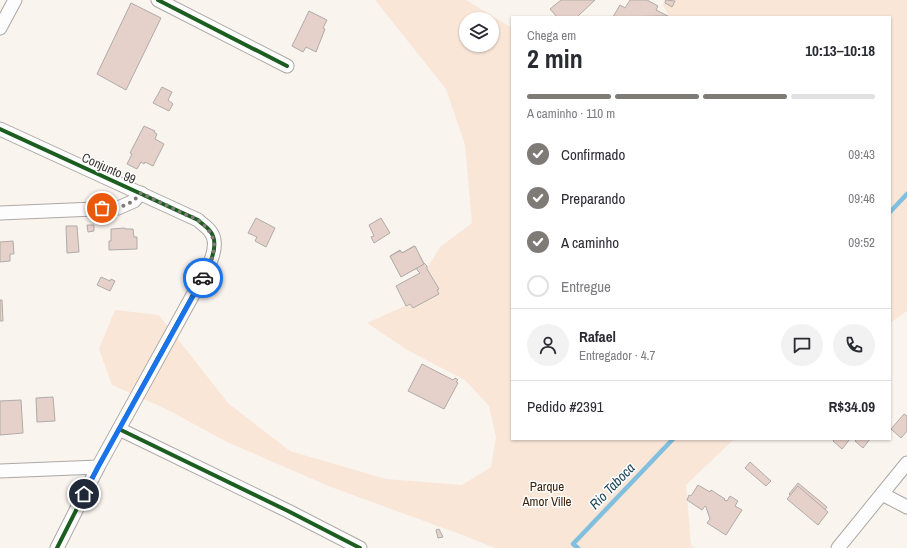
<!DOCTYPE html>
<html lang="pt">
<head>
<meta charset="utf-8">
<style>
  :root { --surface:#fff; --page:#f2f2f3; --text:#2b2b33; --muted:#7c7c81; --line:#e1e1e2; --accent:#7e7a76 }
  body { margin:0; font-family:"Archivo Narrow",sans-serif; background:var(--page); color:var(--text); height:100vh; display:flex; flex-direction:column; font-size:15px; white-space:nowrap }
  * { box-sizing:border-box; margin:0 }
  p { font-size:13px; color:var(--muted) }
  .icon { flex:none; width:22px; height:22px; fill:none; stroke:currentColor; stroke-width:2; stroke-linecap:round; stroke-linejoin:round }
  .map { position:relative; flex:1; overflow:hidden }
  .sheet { position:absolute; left:511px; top:16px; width:380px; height:424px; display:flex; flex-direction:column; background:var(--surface); border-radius:0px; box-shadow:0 1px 3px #0004 }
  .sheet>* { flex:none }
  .fabs { position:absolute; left:459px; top:12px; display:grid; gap:8px }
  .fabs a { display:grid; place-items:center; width:40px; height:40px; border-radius:50%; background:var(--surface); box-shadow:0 1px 3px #0004; font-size:20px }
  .pin { position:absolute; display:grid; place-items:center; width:34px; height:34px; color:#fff; margin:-17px; border:2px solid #fff; border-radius:50%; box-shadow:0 1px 4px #0007 }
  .courier { position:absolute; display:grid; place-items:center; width:40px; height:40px; margin:-20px; border:3px solid #1a73e8; border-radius:50%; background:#fff; color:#222; box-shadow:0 1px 5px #0007 }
  .head em { font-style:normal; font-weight:700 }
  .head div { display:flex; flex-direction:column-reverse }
  .head { display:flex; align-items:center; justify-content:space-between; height:68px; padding:0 16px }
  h1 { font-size:26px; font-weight:700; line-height:30px }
  .bar { display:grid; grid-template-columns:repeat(4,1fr); gap:6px 4px; align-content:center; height:48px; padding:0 16px }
  .bar i { height:5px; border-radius:3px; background:var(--line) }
  .bar .current { background:var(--accent) }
  .bar p { grid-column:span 4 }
  .line { display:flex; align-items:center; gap:10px; padding:0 16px; border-top:1px solid var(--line) }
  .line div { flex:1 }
  .round { display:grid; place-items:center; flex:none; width:42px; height:42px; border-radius:21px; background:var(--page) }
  ol { padding:0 16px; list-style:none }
  li { display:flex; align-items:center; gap:12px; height:44px }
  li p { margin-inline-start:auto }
  li .icon { padding:4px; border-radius:50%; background:var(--accent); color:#fff; stroke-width:4 }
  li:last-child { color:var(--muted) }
  li i { width:22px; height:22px; border:2px solid var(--line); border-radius:50% }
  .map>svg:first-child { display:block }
  .green { fill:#f9e6d7; fill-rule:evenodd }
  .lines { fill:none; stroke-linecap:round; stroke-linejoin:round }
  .stream { stroke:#80bfde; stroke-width:4.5 }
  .building { fill:#e5d1c9; stroke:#b0aba9 }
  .street-casing { stroke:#aca8a4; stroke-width:15 }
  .street { stroke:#fefdfd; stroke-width:13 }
  .cycleway-casing { stroke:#fff; stroke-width:6 }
  .cycleway { stroke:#1b5e20; stroke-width:4 }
  .done { stroke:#7e7a76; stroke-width:4; stroke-dasharray:0 7.2 }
  .route { stroke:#1a73e8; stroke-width:5 }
  .labels { text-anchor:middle; stroke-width:3; stroke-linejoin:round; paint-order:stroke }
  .street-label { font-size:13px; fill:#3c3835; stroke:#fff }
  .park-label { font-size:13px; fill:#3e2209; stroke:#fff }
  .water-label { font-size:14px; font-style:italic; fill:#1d4559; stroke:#fff }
</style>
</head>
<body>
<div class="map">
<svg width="907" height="548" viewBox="0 0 907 548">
  <rect width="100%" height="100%" fill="#faf4ef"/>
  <g class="green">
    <path d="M375,0h91l46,28v411h222l-48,46 5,60 4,3h-200l-30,-12 -134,-49 -104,-45 -61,-33 -54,-24 -13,-36 16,-39 44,5 69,88 62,48 96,28 76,6 29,-18 5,-30 -7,-31 -24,-26 -56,-29 -42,-28 51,-23 7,-28 15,-25 32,-24 -7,-78 -19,-56zM466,19h26v26h-26z"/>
    <polygon points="664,0 907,0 907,311 890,323 890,17 669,17 663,5"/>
  </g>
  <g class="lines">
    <g class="stream">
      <polyline points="890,212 907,194"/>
      <polyline points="578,548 573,544 673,439"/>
    </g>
  </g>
  <g class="building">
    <polygon points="561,0 595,0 577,17 557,17 550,9"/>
    <polygon points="630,0 647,0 658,6 656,10 668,16 613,17 620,5 625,8"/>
    <polygon points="666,0 675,1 672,7 665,3"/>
    <polygon points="131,3 161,18 126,90 97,74"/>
    <polygon points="309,11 327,20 323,28 325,29 316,52 306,47 303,52 292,46"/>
    <polygon points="162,87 172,92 168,100 173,104 169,111 153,103"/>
    <polygon points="144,126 155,131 154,132 157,134 155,139 164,144 153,166 145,162 144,164 141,162 137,169 127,164 132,154 130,153"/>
    <polygon points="256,218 275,228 266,247 255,241 257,237 248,233"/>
    <polygon points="381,218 390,233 374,243 371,237 374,236 369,225"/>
    <polygon points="87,225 94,225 94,231 88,232"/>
    <polygon points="66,226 77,226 79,252 67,253"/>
    <polygon points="125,228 125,229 133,229 134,237 137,237 137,249 109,250 109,241 111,241 111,229"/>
    <polygon points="13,241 14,254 10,254 10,261 0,262 0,242"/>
    <polygon points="414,246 423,262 427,266 427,269 439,289 437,290 439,294 413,308 410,304 406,306 396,286 420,273 417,270 417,268 401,276 390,256 400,250 402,253"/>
    <polygon points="415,246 424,264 401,277 390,256 400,251 402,253"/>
    <polygon points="101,277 110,281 111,279 115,281 110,291 97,285"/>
    <polygon points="0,300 2,300 3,321 0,321"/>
    <polygon points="422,364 453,380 455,378 458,380 456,382 458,383 444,409 408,391"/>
    <polygon points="53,397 55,421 37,422 36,398"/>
    <polygon points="21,400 23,433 0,435 0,401"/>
    <polygon points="904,414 907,416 907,431 901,438 891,429"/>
    <polygon points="835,439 850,439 842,449 833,441"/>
    <polygon points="857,439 870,439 863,448 855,441"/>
    <polygon points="750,462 771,481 766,486 745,468"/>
    <polygon points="798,483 827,507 818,519 789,494"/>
    <polygon points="698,485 710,492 711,490 725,499 724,500 727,501 730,496 738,501 735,506 742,510 726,535 707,523 710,519 706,507 705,506 702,510 687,500 689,495 691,496"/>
    <polygon points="798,486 828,512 818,525 787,499"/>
    <polygon points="439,529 443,537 438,538 436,530"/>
  </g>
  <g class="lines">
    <g class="street-casing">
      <g id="street">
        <polyline points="158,0 287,66"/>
        <polyline points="0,28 15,0"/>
        <path d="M0,129l198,91c4,4 9,7 12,11 10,12 1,31 -5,42l-107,194 -41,81"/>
        <polyline points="0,213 118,208 134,201 141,193"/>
        <polyline points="119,429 288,511 360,548"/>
        <polyline points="0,471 98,467"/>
        <polyline points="882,494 907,507"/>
        <polyline points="838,548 907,463"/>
      </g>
    </g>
    <use href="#street" class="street"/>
    <g class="cycleway-casing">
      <g id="cycleway">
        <polyline points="158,0 287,66"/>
        <path d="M0,129l198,91c4,4 9,7 12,11 10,12 1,31 -5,42l-107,194 -41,81"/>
        <polyline points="119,429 288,511 360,548"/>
      </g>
    </g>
    <use href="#cycleway" class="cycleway"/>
  </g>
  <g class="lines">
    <path class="done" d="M102,208c17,0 27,-1 39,-15 14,7 28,13 41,20 6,3 13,4 17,8 23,17 16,35 4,57"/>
    <polyline class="route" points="84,494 98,467 203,278"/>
  </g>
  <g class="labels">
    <g class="street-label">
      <text transform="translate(109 168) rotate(24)" y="5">Conjunto 99</text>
    </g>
    <g class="park-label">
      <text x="547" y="491">Parque<tspan x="547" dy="15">Amor Ville</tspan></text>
    </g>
    <g class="water-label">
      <text transform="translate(612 486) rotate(-46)" y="5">Rio Taboca</text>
    </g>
  </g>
</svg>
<div class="fabs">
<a><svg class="icon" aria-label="layers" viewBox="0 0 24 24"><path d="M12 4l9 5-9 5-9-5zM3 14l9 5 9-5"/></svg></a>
</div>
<div class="pin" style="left:102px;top:208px;background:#ea580c"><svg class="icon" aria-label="bag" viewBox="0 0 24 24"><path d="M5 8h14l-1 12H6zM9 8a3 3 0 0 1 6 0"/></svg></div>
<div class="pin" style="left:84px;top:494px;background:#1f2937"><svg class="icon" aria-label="home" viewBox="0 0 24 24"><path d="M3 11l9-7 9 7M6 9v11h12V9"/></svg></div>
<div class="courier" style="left:203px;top:278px"><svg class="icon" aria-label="car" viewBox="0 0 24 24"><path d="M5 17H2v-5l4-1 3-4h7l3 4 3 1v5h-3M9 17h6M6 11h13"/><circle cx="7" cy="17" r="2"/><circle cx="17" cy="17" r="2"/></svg></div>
<section class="sheet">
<div class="head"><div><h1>2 min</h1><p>Chega em</p></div><em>10:13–10:18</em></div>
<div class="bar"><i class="current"></i><i class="current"></i><i class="current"></i><i></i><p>A caminho · 110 m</p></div>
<ol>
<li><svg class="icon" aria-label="check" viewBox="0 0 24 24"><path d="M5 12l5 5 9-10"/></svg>Confirmado<p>09:43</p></li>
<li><svg class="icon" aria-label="check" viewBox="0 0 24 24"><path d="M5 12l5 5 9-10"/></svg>Preparando<p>09:46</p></li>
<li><svg class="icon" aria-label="check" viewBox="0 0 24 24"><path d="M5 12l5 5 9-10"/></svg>A caminho<p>09:52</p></li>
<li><i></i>Entregue</li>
</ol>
<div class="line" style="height:72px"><a class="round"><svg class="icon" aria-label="person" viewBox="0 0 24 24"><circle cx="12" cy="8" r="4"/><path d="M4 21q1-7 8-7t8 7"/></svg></a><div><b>Rafael</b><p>Entregador · 4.7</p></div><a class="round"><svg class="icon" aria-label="chat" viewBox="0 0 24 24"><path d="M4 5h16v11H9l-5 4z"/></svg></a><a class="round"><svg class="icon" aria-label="phone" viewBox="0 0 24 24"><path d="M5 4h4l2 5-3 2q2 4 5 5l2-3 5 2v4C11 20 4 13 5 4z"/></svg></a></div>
<div class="line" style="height:52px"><div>Pedido #2391</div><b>R$34.09</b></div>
</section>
</div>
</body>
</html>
